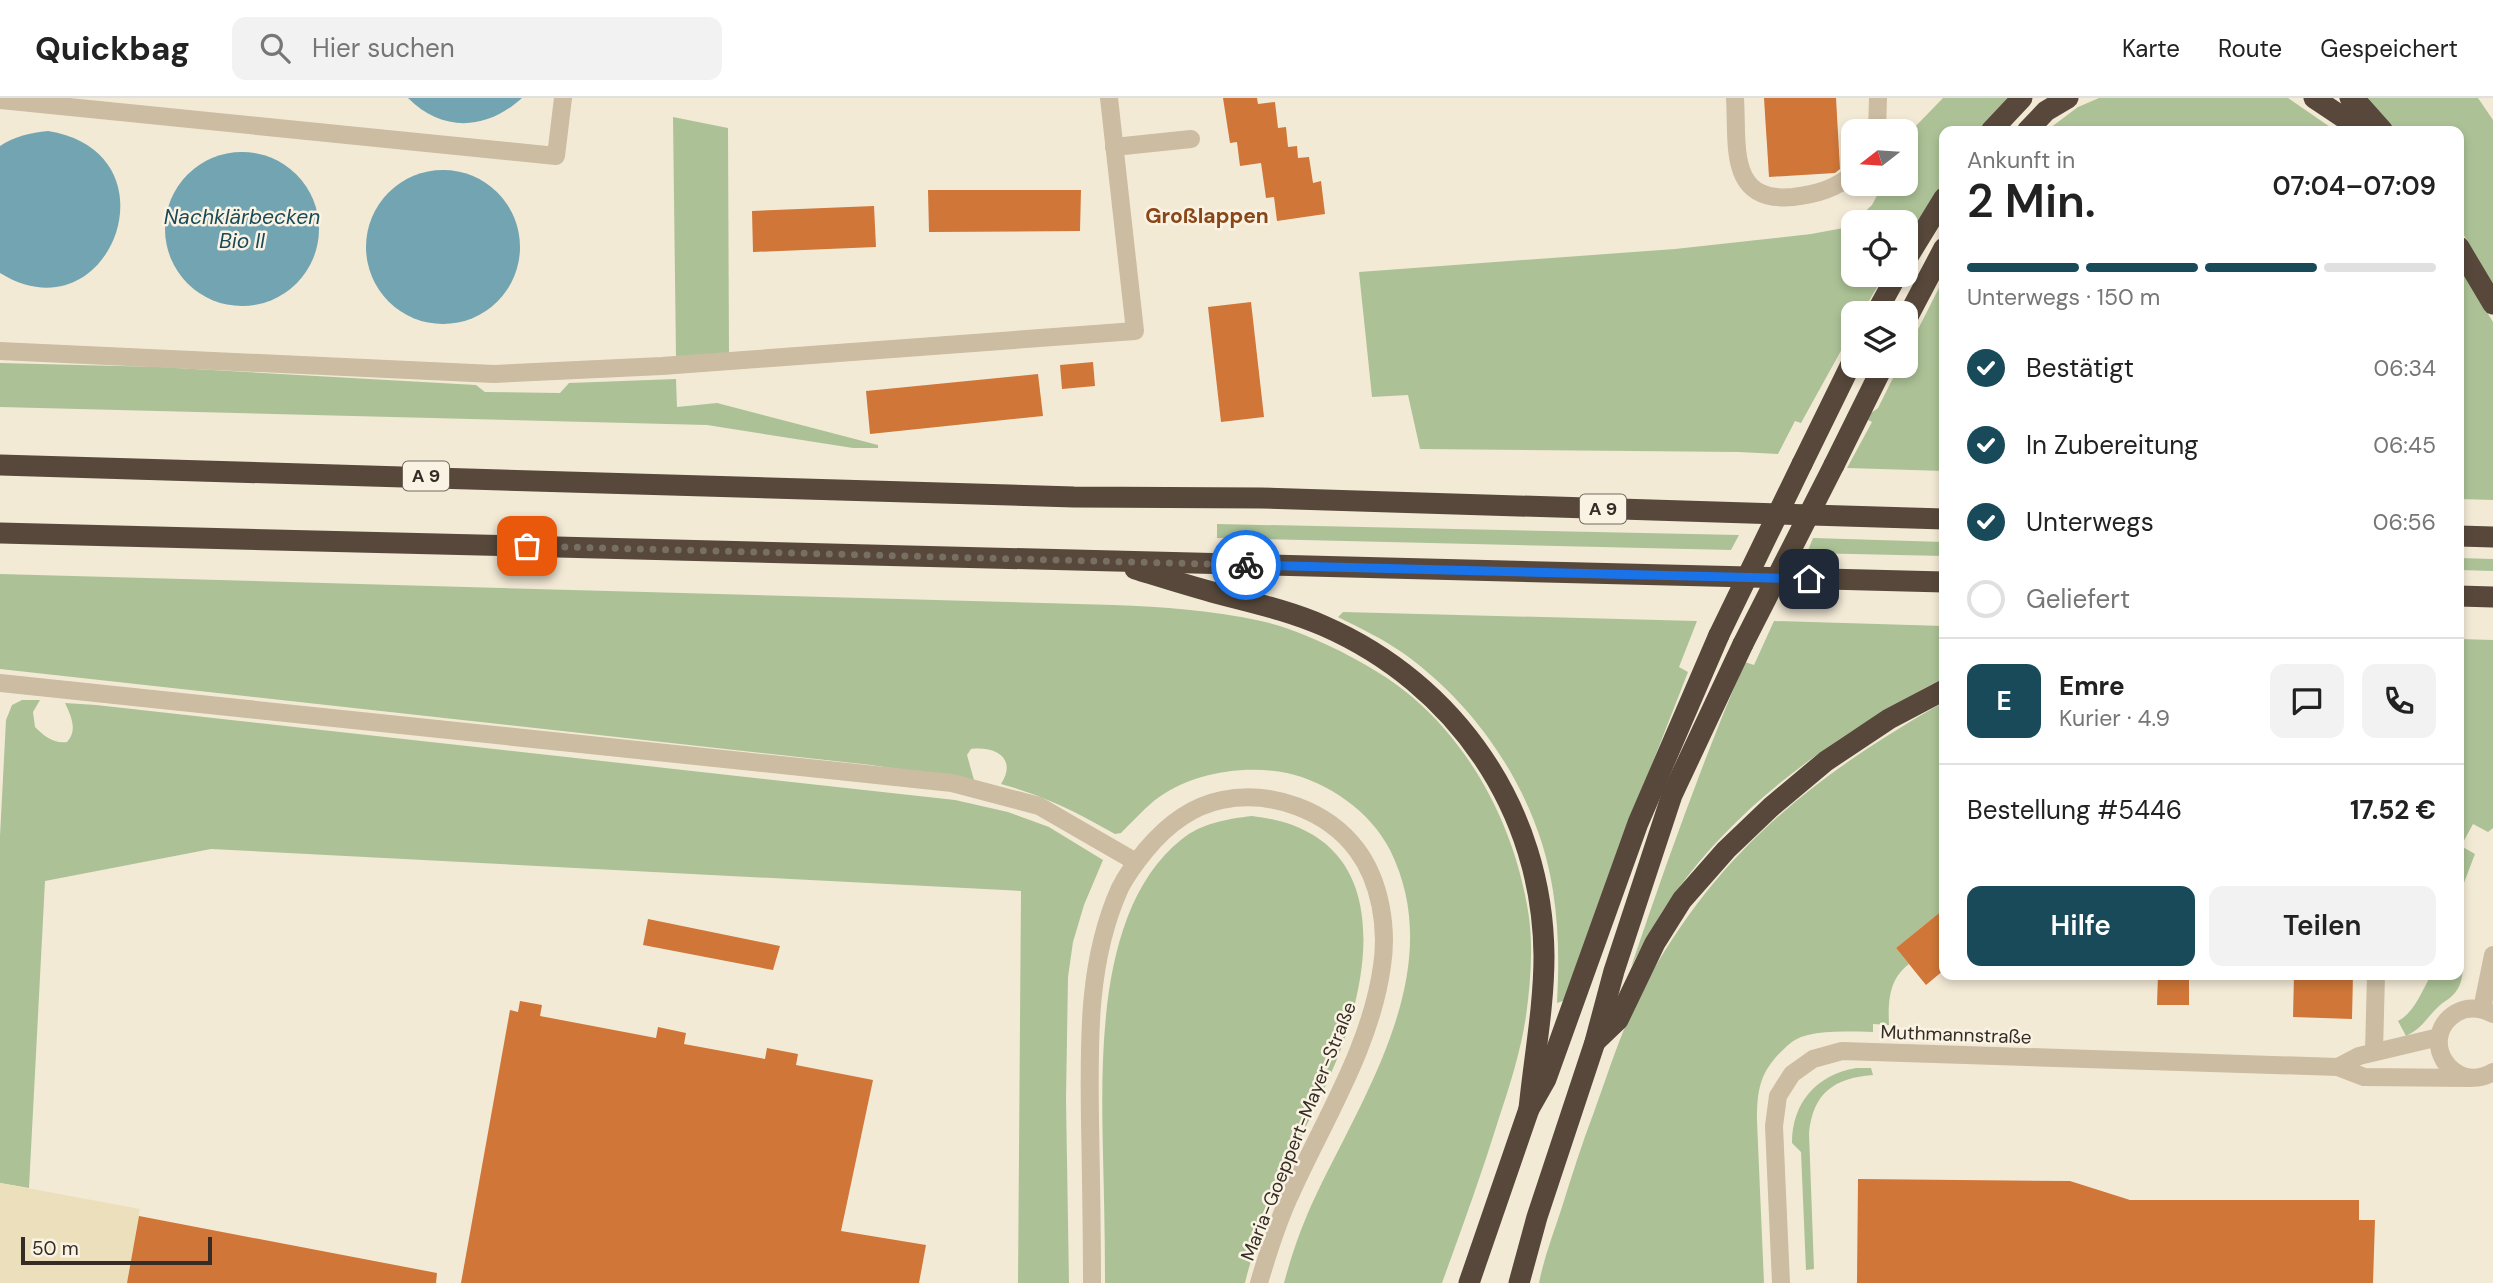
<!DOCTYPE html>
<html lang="de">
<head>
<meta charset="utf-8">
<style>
  :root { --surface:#fff; --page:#f2f2f2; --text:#222; --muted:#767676; --line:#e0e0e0; --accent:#184a59 }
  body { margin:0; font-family:"DM Sans",sans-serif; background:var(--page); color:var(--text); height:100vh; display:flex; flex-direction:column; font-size:26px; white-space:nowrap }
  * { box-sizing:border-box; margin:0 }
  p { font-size:23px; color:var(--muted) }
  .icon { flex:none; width:38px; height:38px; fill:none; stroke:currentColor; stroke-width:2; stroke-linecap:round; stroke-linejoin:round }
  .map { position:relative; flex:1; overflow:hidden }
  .details { position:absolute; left:1939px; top:28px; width:525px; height:854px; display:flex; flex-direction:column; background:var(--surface); border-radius:14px; box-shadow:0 4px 10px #0003 }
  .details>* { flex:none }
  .needle { width:46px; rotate:253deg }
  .fabs { position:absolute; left:1841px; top:21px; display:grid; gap:14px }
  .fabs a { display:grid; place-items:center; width:77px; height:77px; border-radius:14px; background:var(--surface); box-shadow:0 4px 10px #0003; font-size:35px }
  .scale { position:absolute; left:21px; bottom:18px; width:191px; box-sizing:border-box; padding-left:7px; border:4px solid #352d25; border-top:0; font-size:19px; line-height:24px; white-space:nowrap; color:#352d25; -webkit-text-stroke:5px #faf3e3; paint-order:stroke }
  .pin { position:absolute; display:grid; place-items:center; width:60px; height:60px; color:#fff; margin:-30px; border-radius:14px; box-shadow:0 4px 10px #0006 }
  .courier { position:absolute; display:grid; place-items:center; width:70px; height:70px; margin:-35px; border:5px solid #1a73e8; border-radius:50%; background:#fff; color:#222; box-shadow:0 2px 9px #0007 }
  .overview em { font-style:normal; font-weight:600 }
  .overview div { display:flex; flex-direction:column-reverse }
  .overview { display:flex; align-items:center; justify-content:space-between; height:119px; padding:0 28px }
  h1 { font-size:46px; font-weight:600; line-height:52px }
  .bar { display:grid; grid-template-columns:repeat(4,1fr); gap:10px 7px; align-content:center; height:84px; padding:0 28px }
  .bar i { height:9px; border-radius:5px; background:var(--line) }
  .bar .selected { background:var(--accent) }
  .bar p { grid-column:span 4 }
  .line { display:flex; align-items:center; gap:18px; padding:0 28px; border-top:2px solid var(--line) }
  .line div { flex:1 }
  .round { display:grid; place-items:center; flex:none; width:74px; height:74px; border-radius:14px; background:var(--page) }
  ol { padding:0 28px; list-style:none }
  li { display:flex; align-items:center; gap:21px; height:77px }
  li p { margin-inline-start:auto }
  li .icon { padding:7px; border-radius:50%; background:var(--accent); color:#fff; stroke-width:4 }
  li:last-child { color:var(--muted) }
  li i { width:38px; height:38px; border:4px solid var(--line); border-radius:50% }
  .cta { display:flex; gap:14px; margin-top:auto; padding:14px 28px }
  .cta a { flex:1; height:80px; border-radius:14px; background:var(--accent); color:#fff; font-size:28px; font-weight:600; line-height:80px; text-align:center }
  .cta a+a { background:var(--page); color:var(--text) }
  header { display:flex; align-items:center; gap:42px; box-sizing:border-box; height:98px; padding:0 35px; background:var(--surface); border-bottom:2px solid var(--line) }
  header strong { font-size:33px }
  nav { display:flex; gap:38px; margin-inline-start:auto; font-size:24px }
  .search { width:490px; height:63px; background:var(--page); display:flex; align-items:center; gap:18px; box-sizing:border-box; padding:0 24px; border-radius:14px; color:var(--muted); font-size:26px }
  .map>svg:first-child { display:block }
  .green { fill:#acc296 }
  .plaza { fill:#ecdfbc }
  .water { fill:#73a4b1 }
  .building { fill:#cf7638 }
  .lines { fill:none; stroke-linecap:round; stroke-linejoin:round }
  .minor { stroke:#cbbca2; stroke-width:18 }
  .highway { stroke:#57483b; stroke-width:21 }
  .highway-bridge { stroke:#57483b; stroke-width:21 }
  .done { stroke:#786f63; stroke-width:7; stroke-dasharray:0 12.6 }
  .route { stroke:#1a73e8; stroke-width:9 }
  .labels { text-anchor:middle; stroke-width:5; stroke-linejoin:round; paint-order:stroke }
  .shield { fill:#faf3e3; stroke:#70685e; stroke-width:2 }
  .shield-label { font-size:18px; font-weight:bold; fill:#352d25 }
  .street-label { font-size:19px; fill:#352d25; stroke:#faf3e3 }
  .neighbourhood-label { font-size:21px; font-weight:bold; fill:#894618; stroke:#faf3e3 }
  .water-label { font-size:21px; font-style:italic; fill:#184a59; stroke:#faf3e3 }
</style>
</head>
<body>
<header>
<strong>Quickbag</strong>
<div class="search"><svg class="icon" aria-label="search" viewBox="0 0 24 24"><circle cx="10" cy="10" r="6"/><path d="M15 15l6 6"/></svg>Hier suchen</div>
<nav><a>Karte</a><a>Route</a><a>Gespeichert</a></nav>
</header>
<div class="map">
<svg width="2493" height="1185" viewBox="0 0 2493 1185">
  <rect width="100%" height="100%" fill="#f3ead6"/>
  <g class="green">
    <polygon points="1943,0 2014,0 1982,33 1944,33 1944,85 1906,142 1906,124 1854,124 1872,107 1883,86 1906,86 1906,43 1910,34"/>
    <polygon points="2099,0 2288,0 2336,33 2046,33 2078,9"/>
    <polygon points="2364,0 2478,0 2493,22 2493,186 2459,129 2459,33 2397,33"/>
    <polygon points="673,19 728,30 729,256 676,260"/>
    <polygon points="1853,125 1853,177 1884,177 1862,215 1853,215 1853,231 1801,325 1795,323 1778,356 1739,354 1420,351 1408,297 1372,299 1359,174 1675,151 1811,136 1849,129"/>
    <polygon points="2459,168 2493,224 2493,402 2459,401"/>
    <polygon points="1944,180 1944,373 1847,370 1872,324 1864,320 1878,310 1899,268 1906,268 1906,255"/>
    <polygon points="0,265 159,269 476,287 485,294 560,295 569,285 676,281 677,309 717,305 878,347 878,350 853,350 707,327 0,309"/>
    <polygon points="1217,426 1739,437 1731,452 1217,440"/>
    <polygon points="1813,440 1944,444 1944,458 1807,455"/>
    <polygon points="2459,460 2493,461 2493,473 2459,472"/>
    <path d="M0,476l1114,31c49,2 98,5 147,16 27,6 54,18 79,30 25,13 50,27 71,45 62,52 102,130 116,209 7,35 4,75 -1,111 -5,34 -16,69 -27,102 -17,55 -37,110 -57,165h-158c8,-30 19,-61 33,-90 50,-104 131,-226 73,-343 -19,-38 -62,-68 -103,-77 -43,-9 -97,0 -132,27 -12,10 -23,22 -34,33l-6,1c-41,-23 -68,-37 -114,-50 16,-25 -4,-38 -30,-35l-4,6 7,25 -103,-15 -871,-96z"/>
    <path d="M1343,514l354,9 -18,46 9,5 -37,95 -82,232 -12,4c2,-38 2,-74 -4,-112 -14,-94 -73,-183 -150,-238 -20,-14 -43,-25 -65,-36z"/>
    <path d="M1774,523l170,5v52c-102,53 -201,120 -269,215 -17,23 -30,48 -44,74 35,-103 71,-205 114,-305l9,3z"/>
    <polygon points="2459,541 2493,542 2493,730 2488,734 2473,726 2461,748 2475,756 2462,790 2459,811"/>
    <path d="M22,602h18l-7,12 2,15c9,9 19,17 32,15 11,-12 4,-26 -2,-39l31,2 859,95 53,12 41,15 54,33 -19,45 -11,37 -5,35 -2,122 3,184h-51l3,-392 -810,-42 -166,32 -16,307 -29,-5v-347l6,-116 6,-15z"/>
    <path d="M1944,604v207l-48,39 13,16c-20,15 -21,37 -20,61l-16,-1v8c-21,0 -45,-2 -65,3 -10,2 -17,7 -23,13 -25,23 -28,41 -28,73l7,162h-225c5,-26 15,-51 23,-76 10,-32 20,-64 32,-95 15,-41 28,-85 49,-123 72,-135 170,-213 301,-287z"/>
    <path d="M1252,718c118,13 126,111 98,206 -16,55 -48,108 -70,161 -14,32 -27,66 -35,100h-140c0,-43 -1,-85 -2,-128 -2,-97 -6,-249 79,-316 20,-16 45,-20 70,-23z"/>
    <path d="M2459,834c1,21 11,47 -7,64 -4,4 -9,6 -13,10 -13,12 -16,22 -33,30l-8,-15c16,-8 24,-30 33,-46h28z"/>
    <path d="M1856,970h15l2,7c-39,3 -60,18 -64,58l5,136 -8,1 -5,-118 -9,-9c0,-40 24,-68 64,-75z"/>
  </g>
  <polygon class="plaza" points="0,1085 140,1111 127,1185 0,1185"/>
  <g class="water">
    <path d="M408,0h114c-35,32 -79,35 -114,0z"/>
    <path d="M48,33c133,21 62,210 -48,142v-127c15,-10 30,-13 48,-15z"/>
    <circle cx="242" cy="131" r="77"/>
    <circle cx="443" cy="149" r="77"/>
  </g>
  <g class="building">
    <polygon points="1223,0 1257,0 1258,6 1275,4 1278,30 1286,29 1288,49 1297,48 1298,60 1309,59 1313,85 1321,83 1325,116 1277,123 1274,99 1266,100 1261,65 1240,68 1237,44 1230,45"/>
    <polygon points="1764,0 1836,0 1840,71 1835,75 1769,79"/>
    <polygon points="928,92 1081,92 1080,133 929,134"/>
    <polygon points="874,108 876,149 753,154 752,113"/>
    <polygon points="1251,204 1264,319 1221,324 1208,209"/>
    <polygon points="1093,264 1095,288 1062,291 1060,267"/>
    <polygon points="1038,276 1043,318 870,336 866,293"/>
    <polygon points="1944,811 1944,872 1926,887 1896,850"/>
    <polygon points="648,821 780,848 773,872 643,847"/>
    <polygon points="2158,877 2189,877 2189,907 2157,907"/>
    <polygon points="2294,877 2353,877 2352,921 2293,919"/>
    <polygon points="520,903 542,907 540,918 656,940 658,929 686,935 684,946 765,961 767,950 798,956 796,967 873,982 841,1133 926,1147 919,1185 461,1185 510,912 518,914"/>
    <polygon points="1858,1081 2070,1083 2130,1102 2359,1102 2359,1122 2375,1122 2373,1185 1857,1185"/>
    <polygon points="139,1118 437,1175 436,1185 127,1185"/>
  </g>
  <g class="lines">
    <g class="minor">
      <path d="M1735,0c3,47 -8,105 58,99 24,-3 42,-8 60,-23"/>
      <polyline points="0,2 556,58 563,0"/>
      <polyline points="1877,33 1878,0"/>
      <polyline points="1114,49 1191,41"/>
      <polyline points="0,253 494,276 662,268 1135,233 1109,0"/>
      <polyline points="0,585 952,685 1039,708 1136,764"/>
      <polyline points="2482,911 2493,857"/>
      <path d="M2493,916c-12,-6 -25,-8 -37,-1 -39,24 -5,83 37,59"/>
      <polyline points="2374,954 2376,877"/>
      <polyline points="2338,969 2359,958 2439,939"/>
      <path d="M1092,1185c0,-54 -1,-108 -2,-162 -1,-79 -3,-160 30,-233 7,-14 17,-27 26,-38 20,-24 46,-44 76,-50 49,-10 105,10 135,50 23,31 31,77 25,116 -11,80 -57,152 -90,225 -14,29 -24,61 -33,92"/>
      <polyline points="1781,1185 1774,1028 1778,998 1792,976 1813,961 1842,953 2338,969 2364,979 2470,980"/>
    </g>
    <g class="highway">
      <polyline points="2314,0 2347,22 2358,33"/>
      <polyline points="2350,0 2359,6 2383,33"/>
      <polyline points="1991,33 2022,0"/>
      <polyline points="2027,33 2046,13 2068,0"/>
      <polyline points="2459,149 2493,206"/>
      <polyline points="1906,162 1944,100"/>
      <polyline points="1876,215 1897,177"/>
      <polyline points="1906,222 1944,150"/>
      <polyline points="1802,366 1853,262"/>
      <polyline points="0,367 1074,399 1261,400 1944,421"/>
      <polyline points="1834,367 1883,268"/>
      <polyline points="0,435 1944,484"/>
      <polyline points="2459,438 2493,439"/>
      <path d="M1135,471c26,8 51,16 77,23 37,10 76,18 112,34 132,58 219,184 220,330 0,51 -10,102 -15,153"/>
      <polyline points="2459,498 2493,499"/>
      <polyline points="1595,944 1618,922 1655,845 1682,802 1726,752 1771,709 1826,663 1889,621 1944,592"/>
      <polyline points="1469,1185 1529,1011 1546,981 1638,725 1719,537"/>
      <polyline points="1519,1185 1537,1119 1595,944 1614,873 1672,697 1743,546"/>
    </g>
    <g class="highway-bridge">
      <polyline points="1719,537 1802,366"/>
      <polyline points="1743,546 1834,367"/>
    </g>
  </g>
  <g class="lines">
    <polyline class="done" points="527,448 1246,467"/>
    <polyline class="route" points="1246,467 1809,481"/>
  </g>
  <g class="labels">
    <g class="shield">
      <rect x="403" y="363.5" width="46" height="29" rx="5"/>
      <rect x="1580" y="396.5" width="46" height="29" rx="5"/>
    </g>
    <g class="shield-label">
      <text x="426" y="384">A 9</text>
      <text x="1603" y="417">A 9</text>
    </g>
    <g class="street-label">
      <text transform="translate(1956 936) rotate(2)" y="7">Muthmannstraße</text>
      <text transform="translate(1298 1033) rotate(-68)" y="7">Maria-Goeppert-Mayer-Straße</text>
    </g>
    <g class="neighbourhood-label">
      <text x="1207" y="125">Großlappen</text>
    </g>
    <g class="water-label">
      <text x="242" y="126">Nachklärbecken<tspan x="242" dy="24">Bio II</tspan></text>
    </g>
  </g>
</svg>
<div class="fabs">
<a><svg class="needle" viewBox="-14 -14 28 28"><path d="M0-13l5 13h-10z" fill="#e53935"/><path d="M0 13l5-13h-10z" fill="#767676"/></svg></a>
<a><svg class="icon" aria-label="locate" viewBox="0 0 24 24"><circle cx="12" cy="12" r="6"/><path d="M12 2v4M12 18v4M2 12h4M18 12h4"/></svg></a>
<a><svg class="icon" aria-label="layers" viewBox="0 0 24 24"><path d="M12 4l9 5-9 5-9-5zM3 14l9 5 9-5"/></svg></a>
</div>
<div class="scale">50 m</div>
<div class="pin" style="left:527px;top:448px;background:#ea580c"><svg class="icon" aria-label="bag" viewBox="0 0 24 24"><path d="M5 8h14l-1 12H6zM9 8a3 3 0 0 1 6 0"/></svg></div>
<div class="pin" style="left:1809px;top:481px;background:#1f2937"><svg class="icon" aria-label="home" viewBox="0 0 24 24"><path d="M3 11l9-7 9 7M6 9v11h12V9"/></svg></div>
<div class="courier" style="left:1246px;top:467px"><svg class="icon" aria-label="bike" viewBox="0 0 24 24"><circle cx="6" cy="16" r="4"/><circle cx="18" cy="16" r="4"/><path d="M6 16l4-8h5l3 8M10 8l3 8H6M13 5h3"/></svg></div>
<section class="details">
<div class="overview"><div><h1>2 Min.</h1><p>Ankunft in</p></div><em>07:04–07:09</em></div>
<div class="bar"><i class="selected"></i><i class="selected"></i><i class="selected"></i><i></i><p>Unterwegs · 150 m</p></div>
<ol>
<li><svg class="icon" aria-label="check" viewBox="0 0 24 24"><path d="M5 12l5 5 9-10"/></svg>Bestätigt<p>06:34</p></li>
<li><svg class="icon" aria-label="check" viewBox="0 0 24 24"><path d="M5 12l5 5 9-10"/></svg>In Zubereitung<p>06:45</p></li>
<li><svg class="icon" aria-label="check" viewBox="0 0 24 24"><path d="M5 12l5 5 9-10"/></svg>Unterwegs<p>06:56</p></li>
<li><i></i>Geliefert</li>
</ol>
<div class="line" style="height:126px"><b class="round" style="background:var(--accent);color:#fff">E</b><div><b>Emre</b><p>Kurier · 4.9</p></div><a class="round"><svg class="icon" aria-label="chat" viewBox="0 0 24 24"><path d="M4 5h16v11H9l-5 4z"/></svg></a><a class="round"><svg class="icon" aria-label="phone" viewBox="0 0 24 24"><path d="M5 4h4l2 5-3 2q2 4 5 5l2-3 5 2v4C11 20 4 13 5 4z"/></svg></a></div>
<div class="line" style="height:91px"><div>Bestellung #5446</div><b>17.52 €</b></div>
<div class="cta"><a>Hilfe</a><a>Teilen</a></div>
</section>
</div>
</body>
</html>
